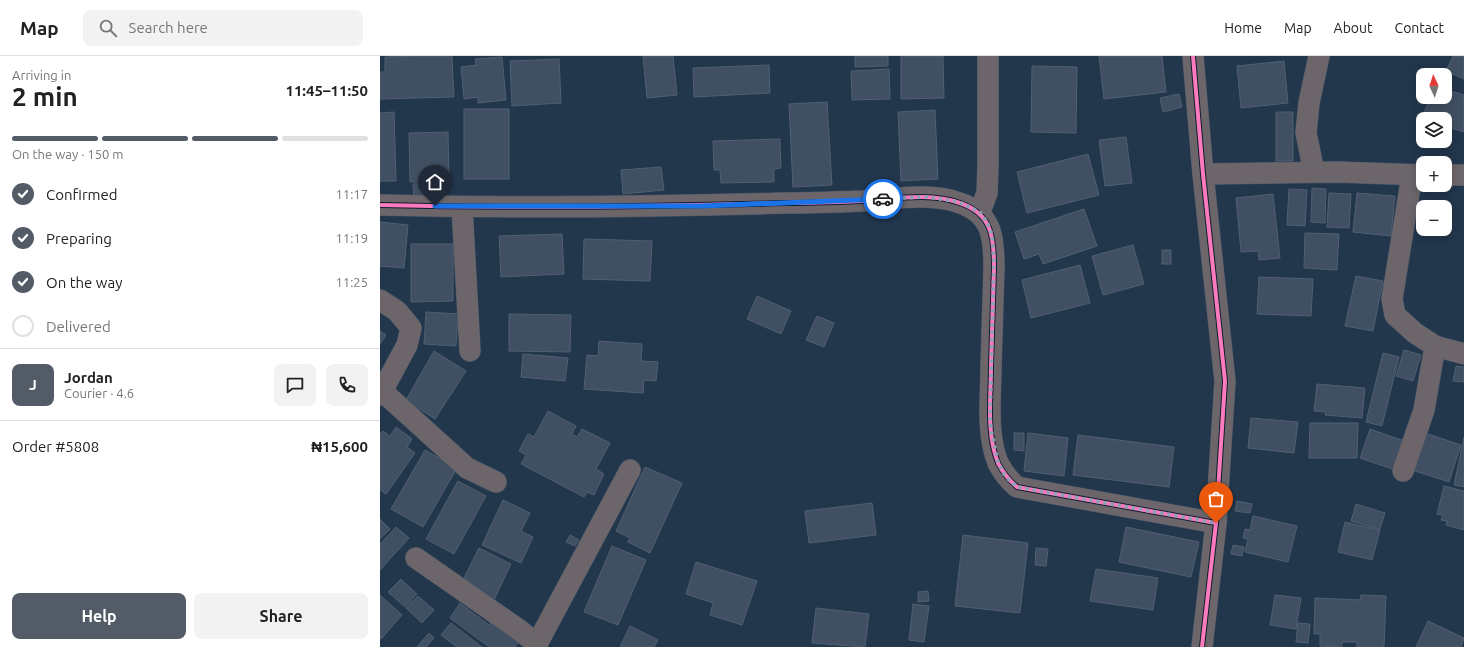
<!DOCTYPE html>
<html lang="en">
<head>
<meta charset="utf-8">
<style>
  :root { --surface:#fff; --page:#f2f2f2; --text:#222; --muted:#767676; --line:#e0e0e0; --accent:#525b66 }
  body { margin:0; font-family:Ubuntu,sans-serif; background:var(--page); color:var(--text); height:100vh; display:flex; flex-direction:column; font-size:15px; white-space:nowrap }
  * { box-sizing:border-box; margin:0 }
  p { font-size:13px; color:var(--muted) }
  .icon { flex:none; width:22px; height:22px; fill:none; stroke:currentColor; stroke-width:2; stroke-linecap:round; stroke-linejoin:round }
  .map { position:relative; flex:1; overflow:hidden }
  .panel { display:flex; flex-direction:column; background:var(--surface); width:380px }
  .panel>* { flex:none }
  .needle { width:26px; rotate:356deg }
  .tools { position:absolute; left:1036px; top:12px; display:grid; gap:8px }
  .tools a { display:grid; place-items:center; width:36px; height:36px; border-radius:8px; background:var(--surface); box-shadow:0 2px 10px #0003; font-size:20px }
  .pin { position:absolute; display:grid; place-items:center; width:34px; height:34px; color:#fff; margin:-41px -17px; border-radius:50% 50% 50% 0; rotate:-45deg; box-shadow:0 0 4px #0007 }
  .pin .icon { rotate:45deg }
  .courier { position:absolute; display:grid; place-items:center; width:40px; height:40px; margin:-20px; border:3px solid #1a73e8; border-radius:50%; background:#fff; color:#222; box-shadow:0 1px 5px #0007 }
  .head em { font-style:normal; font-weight:700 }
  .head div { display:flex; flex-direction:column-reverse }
  .head { display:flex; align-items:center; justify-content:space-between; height:68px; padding:0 12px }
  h1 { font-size:26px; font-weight:700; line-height:30px }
  .bar { display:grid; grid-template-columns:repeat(4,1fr); gap:6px 4px; align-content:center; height:48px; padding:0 12px }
  .bar i { height:5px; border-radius:3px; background:var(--line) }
  .bar .current { background:var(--accent) }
  .bar p { grid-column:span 4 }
  .line { display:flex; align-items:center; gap:10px; padding:0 12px; border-top:1px solid var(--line) }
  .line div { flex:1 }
  .round { display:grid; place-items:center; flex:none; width:42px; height:42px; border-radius:8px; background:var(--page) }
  ol { padding:0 12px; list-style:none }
  li { display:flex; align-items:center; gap:12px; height:44px }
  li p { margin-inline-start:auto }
  li .icon { padding:4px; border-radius:50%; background:var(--accent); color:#fff; stroke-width:4 }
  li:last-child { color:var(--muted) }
  li i { width:22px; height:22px; border:2px solid var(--line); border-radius:50% }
  .action { display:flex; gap:8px; margin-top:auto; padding:8px 12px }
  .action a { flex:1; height:46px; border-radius:8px; background:var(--accent); color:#fff; font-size:16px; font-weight:700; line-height:46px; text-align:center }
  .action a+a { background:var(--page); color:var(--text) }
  header { display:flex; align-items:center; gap:24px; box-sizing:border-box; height:56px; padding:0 20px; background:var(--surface); border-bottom:1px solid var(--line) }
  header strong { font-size:19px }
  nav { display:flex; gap:22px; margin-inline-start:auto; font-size:14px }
  .search { width:280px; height:36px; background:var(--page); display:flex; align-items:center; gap:10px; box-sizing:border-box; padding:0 14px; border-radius:8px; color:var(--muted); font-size:15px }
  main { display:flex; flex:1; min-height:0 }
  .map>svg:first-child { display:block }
  .building { fill:#405062; stroke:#506072 }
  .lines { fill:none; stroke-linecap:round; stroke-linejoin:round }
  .minor-casing { stroke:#435467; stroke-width:22 }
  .minor { stroke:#6c666b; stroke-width:21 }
  .cycleway-casing { stroke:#0e1d2f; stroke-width:6 }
  .cycleway { stroke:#fd7abc; stroke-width:4 }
  .done { stroke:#8da1b9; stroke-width:4; stroke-dasharray:0 7.2 }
  .route { stroke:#1a73e8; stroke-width:5 }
</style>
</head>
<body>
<header>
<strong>Map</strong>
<div class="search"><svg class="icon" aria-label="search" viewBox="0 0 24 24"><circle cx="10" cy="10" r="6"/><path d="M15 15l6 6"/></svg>Search here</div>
<nav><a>Home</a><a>Map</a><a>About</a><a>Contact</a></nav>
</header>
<main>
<section class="panel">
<div class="head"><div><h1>2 min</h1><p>Arriving in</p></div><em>11:45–11:50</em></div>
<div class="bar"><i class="current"></i><i class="current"></i><i class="current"></i><i></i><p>On the way · 150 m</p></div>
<ol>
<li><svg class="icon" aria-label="check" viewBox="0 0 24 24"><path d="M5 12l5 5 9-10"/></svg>Confirmed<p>11:17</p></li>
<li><svg class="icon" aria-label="check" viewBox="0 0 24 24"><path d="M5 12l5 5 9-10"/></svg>Preparing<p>11:19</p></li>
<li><svg class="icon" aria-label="check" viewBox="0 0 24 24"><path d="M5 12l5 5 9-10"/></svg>On the way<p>11:25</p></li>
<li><i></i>Delivered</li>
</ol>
<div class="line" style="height:72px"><b class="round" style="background:var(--accent);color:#fff">J</b><div><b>Jordan</b><p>Courier · 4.6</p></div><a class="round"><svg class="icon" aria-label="chat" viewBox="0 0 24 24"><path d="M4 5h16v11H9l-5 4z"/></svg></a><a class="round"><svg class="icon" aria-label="phone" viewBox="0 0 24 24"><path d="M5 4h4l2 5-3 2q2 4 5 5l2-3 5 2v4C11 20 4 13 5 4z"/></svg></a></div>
<div class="line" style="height:52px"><div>Order #5808</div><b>₦15,600</b></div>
<div class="action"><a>Help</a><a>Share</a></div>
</section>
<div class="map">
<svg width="1084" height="591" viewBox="0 0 1084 591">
  <rect width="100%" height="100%" fill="#22364c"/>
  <g class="building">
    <polygon points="39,0 72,0 74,41 0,43 0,16 5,16 5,1"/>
    <polygon points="263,0 293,0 297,39 267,42"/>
    <polygon points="475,0 508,0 508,10 475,11"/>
    <polygon points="521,0 563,0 564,42 521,43"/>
    <polygon points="719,0 782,0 786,36 724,43"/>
    <polygon points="1073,0 1084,0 1084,23 1066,15"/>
    <polygon points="122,1 126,44 98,47 98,41 84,43 81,11 96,9 95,3"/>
    <polygon points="179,3 181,47 132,50 130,5"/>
    <polygon points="904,5 908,47 861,52 857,10"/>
    <polygon points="389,9 390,37 314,41 313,12"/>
    <polygon points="652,10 697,11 696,77 651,76"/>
    <polygon points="509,13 510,43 472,44 471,15"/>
    <polygon points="1065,33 1084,39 1084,76 1065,70 1065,63 1042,63 1050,41 1065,41"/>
    <polygon points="799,38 802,51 783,56 780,42"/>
    <polygon points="447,46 452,129 413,131 409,48"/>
    <rect x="84" y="53" width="45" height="70"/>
    <polygon points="555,54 558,123 521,125 518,56"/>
    <polygon points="14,56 16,125 0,125 0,57"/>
    <rect x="896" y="56" width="17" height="49"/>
    <polygon points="68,76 69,125 30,126 29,77"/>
    <polygon points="746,81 752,127 725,130 719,84"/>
    <polygon points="400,83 401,112 394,113 394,126 341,127 340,114 334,114 333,85"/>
    <polygon points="708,98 719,139 647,157 637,116"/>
    <polygon points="281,111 284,134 243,138 241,114"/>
    <polygon points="44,127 45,143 34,143 33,128"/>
    <polygon points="932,132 946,133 945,167 931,166"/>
    <polygon points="909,133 927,134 925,170 907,169"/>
    <polygon points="949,137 971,138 969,172 947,171"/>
    <polygon points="977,137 1015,140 1011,180 973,176"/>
    <polygon points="893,138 900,202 879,204 878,195 861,196 856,142"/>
    <polygon points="704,153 717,190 663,208 659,198 644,203 635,176"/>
    <polygon points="0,166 28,169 24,212 0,210"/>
    <polygon points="925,177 959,178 957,214 924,212"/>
    <polygon points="182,178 184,218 121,221 119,180"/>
    <polygon points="204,183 272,185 270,225 203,223"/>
    <polygon points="31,188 73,188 73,245 31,246"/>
    <polygon points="753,189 764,228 723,239 712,200"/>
    <rect x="782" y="194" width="9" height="14"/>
    <polygon points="700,209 710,247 651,262 642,224"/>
    <polygon points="976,220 1003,225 993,275 965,270"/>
    <polygon points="879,221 933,223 931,260 877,258"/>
    <polygon points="377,240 411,255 401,278 367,263"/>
    <polygon points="46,256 78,258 76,290 44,288"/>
    <polygon points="129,258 191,259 190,296 129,295"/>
    <polygon points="437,260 454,267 444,291 426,284"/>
    <polygon points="0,275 6,279 0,288"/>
    <polygon points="219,285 262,288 261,305 278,306 276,325 264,324 263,337 204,333 207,299 218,300"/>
    <polygon points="1024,294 1041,299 1033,325 1016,320"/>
    <polygon points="54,295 86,315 55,363 26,344"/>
    <polygon points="1003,297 1019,301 1002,370 986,366"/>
    <polygon points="143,298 188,302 185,325 141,321"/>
    <polygon points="1076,310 1084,311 1084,326 1073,325"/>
    <polygon points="937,328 985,332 982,362 945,359 946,356 934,355"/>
    <polygon points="168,355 196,370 192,378 197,381 202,373 230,387 216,413 224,418 214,439 207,436 204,441 141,408 146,399 139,395 148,378 154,381"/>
    <polygon points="871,362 918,366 914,397 868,392"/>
    <polygon points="930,367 978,367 977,402 929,402"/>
    <polygon points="16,371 32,383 27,391 35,397 6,438 0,434 0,378 3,375 10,380"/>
    <polygon points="990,373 1027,386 1018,415 980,402"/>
    <polygon points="634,377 644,377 644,395 634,394"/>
    <polygon points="648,377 688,382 684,420 644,415"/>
    <polygon points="1045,377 1081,389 1069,426 1032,414"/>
    <polygon points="698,379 794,391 789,431 693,419"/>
    <polygon points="1084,381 1084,431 1074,429"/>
    <polygon points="45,394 77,412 43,471 11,453"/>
    <polygon points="265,411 302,427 270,497 248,486 250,482 236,475"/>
    <polygon points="78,425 106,440 74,498 46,483"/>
    <polygon points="1064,430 1084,435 1084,474 1066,469 1067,465 1061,464 1063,459 1057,458"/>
    <polygon points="123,444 150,457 141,475 153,481 141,507 102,489"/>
    <polygon points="857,445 872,448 870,457 855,455"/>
    <polygon points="492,447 496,479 429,487 425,455"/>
    <polygon points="976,448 1005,457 1000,473 971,465"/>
    <polygon points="873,460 917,470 908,506 865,496 868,483 863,482 865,473 870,474"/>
    <polygon points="0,463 10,473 0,483"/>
    <polygon points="965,466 1000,474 992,504 958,496"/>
    <polygon points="16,471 29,482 0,514 0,488"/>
    <polygon points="746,471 819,486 811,521 739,506"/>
    <polygon points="190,479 199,484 195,490 186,486"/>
    <polygon points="583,479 648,487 640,557 575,550"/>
    <polygon points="853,489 864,491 862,500 851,498"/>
    <polygon points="232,490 266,504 238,569 204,556"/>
    <polygon points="99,492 131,508 113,546 80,530"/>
    <polygon points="656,492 668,493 666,510 655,509"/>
    <polygon points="316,506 377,525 362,569 330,559 333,547 306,538"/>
    <polygon points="716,513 778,522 773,554 710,545"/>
    <polygon points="21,523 37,538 25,551 8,536"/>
    <polygon points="548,535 549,545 538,546 538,536"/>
    <polygon points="0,539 22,559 1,583 0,582"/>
    <polygon points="895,539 921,542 916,573 890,569"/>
    <polygon points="981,539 1006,540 1004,591 977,591 977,586 962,586 962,591 940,590 940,578 934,578 935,542 980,544"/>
    <polygon points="38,540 54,554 42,567 26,552"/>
    <polygon points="80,547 109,569 114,561 142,582 135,591 109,591 70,562"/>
    <polygon points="533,548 549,550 544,586 529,584"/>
    <polygon points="436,552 489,558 485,591 432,587"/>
    <polygon points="1048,565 1084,582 1081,591 1036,591"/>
    <polygon points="71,567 102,591 77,591 61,579"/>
    <polygon points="918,567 930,568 928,587 916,586"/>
    <polygon points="250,570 278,584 274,591 240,591"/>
    <polygon points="49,577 54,582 46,591 37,591"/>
  </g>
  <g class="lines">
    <g class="minor-casing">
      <g id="minor">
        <polyline points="813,0 823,118 845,325 836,467 822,591"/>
        <polyline points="934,116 926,77 929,47 939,0"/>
        <polyline points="823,118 957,116 1043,119"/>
        <polyline points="1032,119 1012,243 1015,259 1035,277 1055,290 1084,298"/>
        <polyline points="1065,119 1084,119"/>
        <path d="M0,149c135,3 271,2 406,-2 26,0 51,-1 76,-2 32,-2 68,-9 98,2 32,11 34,34 34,64 -1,33 -2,66 -3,99 0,31 -5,67 7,97 5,10 11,17 19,24l199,36"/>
        <polyline points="82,151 90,295"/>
        <polyline points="600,156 607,137 608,110 608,0"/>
        <polyline points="0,244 17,255 31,272 27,289 0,339"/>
        <polyline points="2,335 87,412 116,426"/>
        <polyline points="1023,415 1044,354 1055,290"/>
        <polyline points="36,502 138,573 157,588 155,591"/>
        <polyline points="157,588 250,414"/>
      </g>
    </g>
    <use href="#minor" class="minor"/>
    <g class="cycleway-casing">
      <g id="cycleway">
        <polyline points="813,0 823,118 845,325 836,467 822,591"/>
        <path d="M0,149c135,3 271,2 406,-2 26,0 51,-1 76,-2 32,-2 68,-9 98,2 32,11 34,34 34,64 -1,33 -2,66 -3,99 0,31 -5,67 7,97 5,10 11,17 19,24l199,36"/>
      </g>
    </g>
    <use href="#cycleway" class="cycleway"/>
  </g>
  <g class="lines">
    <polyline class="done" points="503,143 547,141 579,146 600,156 608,168 612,179 614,206 610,361 611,374 618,406 625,420 637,431 836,467"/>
    <polyline class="route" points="55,150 321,150 503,143"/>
  </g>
</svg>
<div class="tools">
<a><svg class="needle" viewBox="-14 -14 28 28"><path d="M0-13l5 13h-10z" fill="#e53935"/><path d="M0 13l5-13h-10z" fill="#767676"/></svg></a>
<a><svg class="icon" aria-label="layers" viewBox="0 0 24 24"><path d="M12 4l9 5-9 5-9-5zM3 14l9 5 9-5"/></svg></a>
<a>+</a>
<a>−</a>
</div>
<div class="pin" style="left:836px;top:467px;background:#ea580c"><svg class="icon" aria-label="bag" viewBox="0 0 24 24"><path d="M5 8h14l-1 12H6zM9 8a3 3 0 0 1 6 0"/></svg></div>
<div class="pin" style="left:55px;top:150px;background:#1f2937"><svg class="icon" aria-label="home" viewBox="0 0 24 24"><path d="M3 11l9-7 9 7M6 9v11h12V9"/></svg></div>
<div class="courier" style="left:503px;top:143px"><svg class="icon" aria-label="car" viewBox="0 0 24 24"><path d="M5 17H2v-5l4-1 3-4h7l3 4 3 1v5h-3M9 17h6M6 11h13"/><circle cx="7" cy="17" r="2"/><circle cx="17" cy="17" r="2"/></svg></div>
</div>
</main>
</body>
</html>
